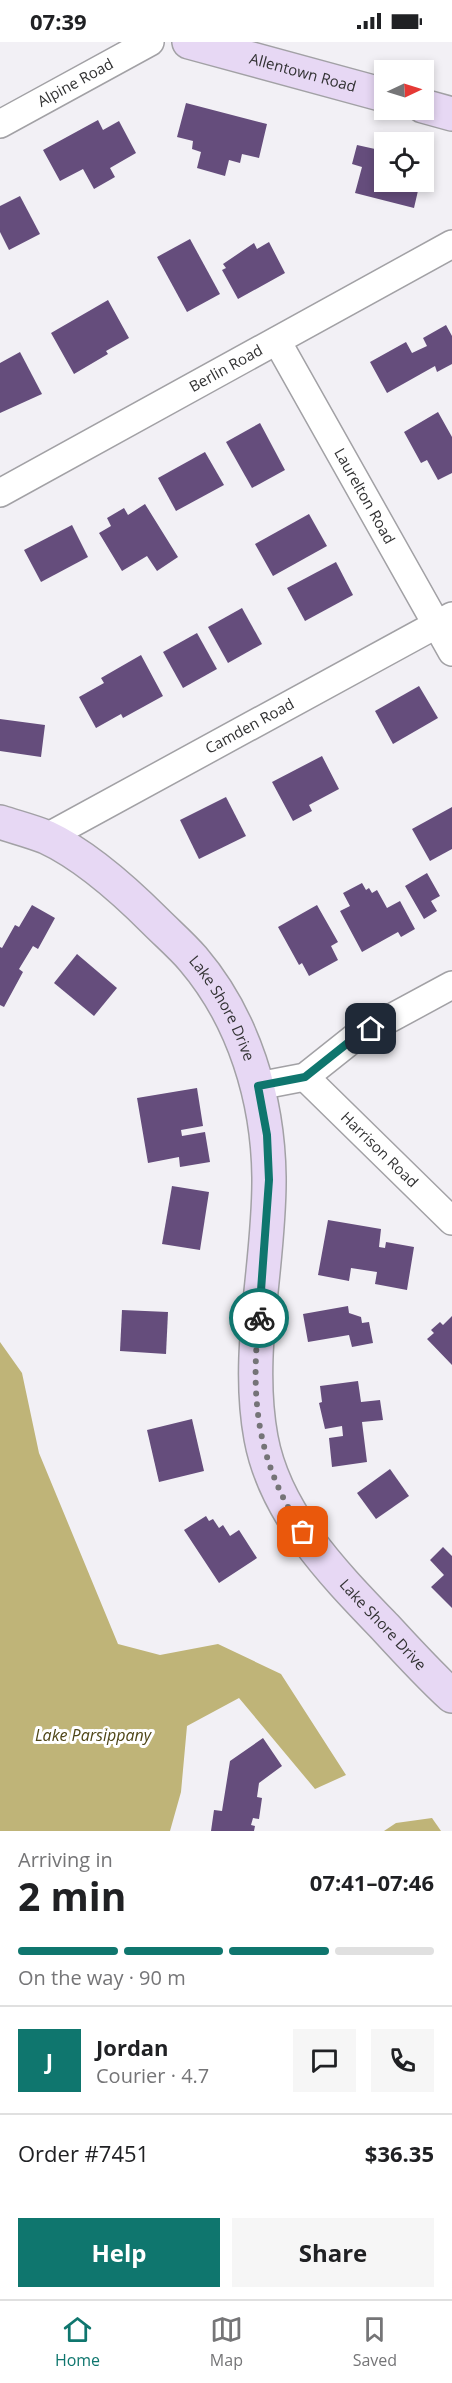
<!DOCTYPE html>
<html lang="en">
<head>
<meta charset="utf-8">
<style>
  :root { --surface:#fff; --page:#f6f6f6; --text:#202124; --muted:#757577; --line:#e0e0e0; --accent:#0f766e }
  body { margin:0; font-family:"Open Sans",sans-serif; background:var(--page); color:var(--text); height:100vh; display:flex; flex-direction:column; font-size:22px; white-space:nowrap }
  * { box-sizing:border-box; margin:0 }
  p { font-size:20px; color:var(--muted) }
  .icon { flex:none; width:33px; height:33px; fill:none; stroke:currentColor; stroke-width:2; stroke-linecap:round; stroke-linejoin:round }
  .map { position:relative; height:1789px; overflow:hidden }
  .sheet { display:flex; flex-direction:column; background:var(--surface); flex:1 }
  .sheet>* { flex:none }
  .needle { width:39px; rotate:86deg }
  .fabs { position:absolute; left:374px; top:18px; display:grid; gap:12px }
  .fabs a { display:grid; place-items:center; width:60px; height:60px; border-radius:0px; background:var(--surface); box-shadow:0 3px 9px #0003; font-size:30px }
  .pin { position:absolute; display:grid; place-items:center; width:51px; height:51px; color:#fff; margin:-26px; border-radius:12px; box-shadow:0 3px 9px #0006 }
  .courier { position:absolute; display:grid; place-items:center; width:60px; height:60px; margin:-30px; border:4px solid #0f766e; border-radius:50%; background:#fff; color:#222; box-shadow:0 2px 8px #0007 }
  .head em { font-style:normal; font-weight:700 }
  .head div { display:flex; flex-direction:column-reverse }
  .head { display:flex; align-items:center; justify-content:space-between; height:102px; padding:0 18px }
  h1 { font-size:39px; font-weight:700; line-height:45px }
  .bar { display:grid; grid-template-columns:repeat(4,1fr); gap:9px 6px; align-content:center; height:72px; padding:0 18px }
  .bar i { height:8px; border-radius:4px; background:var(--line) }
  .bar .active { background:var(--accent) }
  .bar p { grid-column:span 4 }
  .line { display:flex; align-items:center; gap:15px; padding:0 18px; border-top:2px solid var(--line) }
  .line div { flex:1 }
  .round { display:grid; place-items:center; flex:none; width:63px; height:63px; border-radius:0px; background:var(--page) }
  .button { display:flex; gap:12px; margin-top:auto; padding:12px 18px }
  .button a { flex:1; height:69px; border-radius:0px; background:var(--accent); color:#fff; font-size:24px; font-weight:700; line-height:69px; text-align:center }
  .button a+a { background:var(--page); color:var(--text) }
  .status { display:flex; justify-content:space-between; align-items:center; height:42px; padding:0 30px; background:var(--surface); direction:ltr }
  .status svg { height:16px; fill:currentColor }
  .tabs { display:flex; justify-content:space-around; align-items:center; height:84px; border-top:2px solid var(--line); background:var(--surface); font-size:16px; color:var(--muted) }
  .tabs a { display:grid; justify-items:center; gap:3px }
  .tabs .active { color:var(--accent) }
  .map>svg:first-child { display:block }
  .water { fill:#bfb478 }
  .building { fill:#654d7c }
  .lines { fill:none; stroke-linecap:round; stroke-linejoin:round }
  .street-casing { stroke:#a2a1a5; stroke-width:30 }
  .secondary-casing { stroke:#a2a1a5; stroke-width:36 }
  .street { stroke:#fff; stroke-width:27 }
  .secondary { stroke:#e7d8f4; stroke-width:33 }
  .done { stroke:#757477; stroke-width:6; stroke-dasharray:0 10.8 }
  .route { stroke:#0f766e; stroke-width:8 }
  .labels { text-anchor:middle; stroke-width:6; stroke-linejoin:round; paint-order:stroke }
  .street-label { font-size:15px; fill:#323233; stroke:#fff }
  .water-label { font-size:16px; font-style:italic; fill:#4e4516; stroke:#fff }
</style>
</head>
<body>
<div class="status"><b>07:39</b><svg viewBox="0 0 49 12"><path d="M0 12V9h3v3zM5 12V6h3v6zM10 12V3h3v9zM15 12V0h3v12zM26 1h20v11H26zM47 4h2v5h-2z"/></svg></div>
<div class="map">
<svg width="452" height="1789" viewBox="0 0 452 1789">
  <rect width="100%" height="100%" fill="#f2f0f5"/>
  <g class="water">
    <polygon points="0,1300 22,1331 39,1411 118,1602 160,1613 218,1602 281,1632 346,1733 315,1747 239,1656 187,1684 181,1750 170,1789 0,1789"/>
    <polygon points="432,1776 441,1789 384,1789 396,1781"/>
  </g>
  <g class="building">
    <polygon points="186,61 267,82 259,116 242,112 240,121 229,118 225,134 197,126 201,110 192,107 193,99 177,95"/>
    <polygon points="98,78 103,88 119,79 136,111 110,126 115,135 94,147 83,127 60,139 43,108"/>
    <polygon points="357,103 384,109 384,140 420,140 414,166 355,151 362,125 352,122"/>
    <polygon points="20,154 40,192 9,208 0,190 0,164"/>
    <polygon points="190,197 220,252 187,270 157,215"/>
    <polygon points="269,200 285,231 238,257 222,228 226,226 223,222 254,201 257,207"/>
    <polygon points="108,258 129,296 106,309 108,312 74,332 51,291"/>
    <polygon points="446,283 452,294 452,322 437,330 435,324 387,351 370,320 406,300 412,311 427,304 423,296"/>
    <polygon points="20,310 42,352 0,371 0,321"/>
    <polygon points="438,370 452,395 452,431 438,438 427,418 421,421 404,390"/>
    <polygon points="260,381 285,428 252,446 226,400"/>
    <polygon points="205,410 224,443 176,469 158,436"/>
    <polygon points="145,462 178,515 157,529 147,514 122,529 99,491 111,484 107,476 124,466 128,473"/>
    <polygon points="309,472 327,504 273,534 255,502"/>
    <polygon points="72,483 88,515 41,540 24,508"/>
    <polygon points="336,520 353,553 305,579 287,546"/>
    <polygon points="242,566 262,602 228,621 208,585"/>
    <polygon points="197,591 217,627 183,646 163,610"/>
    <polygon points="141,613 163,654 123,676 121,672 96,686 79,655 104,641 101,636"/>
    <polygon points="419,644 438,676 393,702 375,669"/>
    <polygon points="0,677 45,683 41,715 0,709"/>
    <polygon points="322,714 339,747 309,763 312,769 293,779 272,740"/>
    <polygon points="226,755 246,794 199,817 180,778"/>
    <polygon points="452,765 452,807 430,819 412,787"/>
    <polygon points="427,831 440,854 431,859 437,869 424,877 405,844"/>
    <polygon points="362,841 366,848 369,846 372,851 377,848 387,866 400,859 415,887 401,895 398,890 362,910 340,869 350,864 343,851"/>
    <polygon points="32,863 55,876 38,907 33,904 19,927 23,930 4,965 0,963 0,905 2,906 15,883 19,885"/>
    <polygon points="317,863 338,900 331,904 338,918 309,934 302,921 299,923 278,885"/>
    <polygon points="77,912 117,946 94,974 54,941"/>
    <polygon points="197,1046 203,1084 181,1088 182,1094 205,1090 210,1120 180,1125 179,1115 148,1121 137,1056"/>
    <polygon points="172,1144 209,1150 200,1208 162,1202"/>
    <polygon points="328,1178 381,1187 379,1205 385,1206 386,1200 414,1205 407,1248 375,1242 377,1230 351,1226 349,1239 318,1233"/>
    <polygon points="348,1264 349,1271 361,1275 362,1281 369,1280 373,1301 352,1305 349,1293 308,1300 303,1272"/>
    <polygon points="122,1268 168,1270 166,1312 120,1309"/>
    <polygon points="452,1274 452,1323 427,1297 434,1291 431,1288 440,1280 443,1283"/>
    <polygon points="358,1339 361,1360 380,1358 383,1378 362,1380 367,1420 332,1425 329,1396 343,1394 342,1384 325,1387 319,1361 322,1360 320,1344"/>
    <polygon points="192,1377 204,1429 159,1440 147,1388"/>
    <polygon points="390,1427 409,1454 376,1477 357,1451"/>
    <polygon points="206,1474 209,1479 213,1477 219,1486 223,1483 230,1494 239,1488 257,1516 219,1541 184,1488"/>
    <polygon points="443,1505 452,1514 452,1566 431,1545 444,1533 430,1518"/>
    <polygon points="263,1696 282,1724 259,1741 257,1755 262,1756 259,1777 253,1776 251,1783 255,1784 254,1789 211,1789 214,1768 222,1769 230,1719"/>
  </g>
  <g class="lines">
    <g class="street-casing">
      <g id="street">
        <path id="s1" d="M0,82l150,-82"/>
        <path id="s2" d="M277,299l175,311"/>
        <path id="s3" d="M0,451l452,-249"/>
        <path id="s4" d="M47,795l405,-221"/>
        <path id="s5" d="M305,1035l147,144"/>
        <polyline points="258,1044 305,1035 354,996 452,943"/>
      </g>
    </g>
    <g class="secondary-casing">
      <g id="secondary">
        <path id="s6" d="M189,0l195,53"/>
        <polyline points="423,64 452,72"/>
        <path id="s7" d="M0,780c15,5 31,9 46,15 39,18 79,54 109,84 13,13 27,25 38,38 51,60 75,140 76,218 1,87 -24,175 -8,261 14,76 73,136 124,189 22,24 44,48 67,69"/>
      </g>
    </g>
    <use href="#street" class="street"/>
    <use href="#secondary" class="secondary"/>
  </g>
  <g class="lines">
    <path class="done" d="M259,1276c-9,82 -2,144 44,214"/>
    <polyline class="route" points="259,1276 269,1138 267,1093 258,1044 305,1035 354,996 371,987"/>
  </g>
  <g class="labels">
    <g class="street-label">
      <text dy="5" stroke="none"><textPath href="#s6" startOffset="118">Allentown Road</textPath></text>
      <text dy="5" stroke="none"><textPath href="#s1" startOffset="86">Alpine Road</textPath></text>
      <text dy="5" stroke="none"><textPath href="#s3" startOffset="258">Berlin Road</textPath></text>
      <text dy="5" stroke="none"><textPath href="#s2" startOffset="178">Laurelton Road</textPath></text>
      <text dy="5" stroke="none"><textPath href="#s4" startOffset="231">Camden Road</textPath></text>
      <text dy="5" stroke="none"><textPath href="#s7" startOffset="298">Lake Shore Drive</textPath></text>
      <text dy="5" stroke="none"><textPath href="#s5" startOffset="104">Harrison Road</textPath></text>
      <text dy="5" stroke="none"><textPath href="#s7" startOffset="964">Lake Shore Drive</textPath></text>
    </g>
    <g class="water-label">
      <text x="93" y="1699">Lake Parsippany</text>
    </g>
  </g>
</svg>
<div class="fabs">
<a><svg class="needle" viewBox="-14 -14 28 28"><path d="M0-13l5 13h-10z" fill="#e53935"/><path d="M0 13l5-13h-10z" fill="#757577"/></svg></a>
<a><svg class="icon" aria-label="locate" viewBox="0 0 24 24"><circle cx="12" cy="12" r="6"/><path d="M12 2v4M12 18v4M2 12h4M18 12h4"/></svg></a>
</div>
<div class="pin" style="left:303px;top:1490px;background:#ea580c"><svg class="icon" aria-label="bag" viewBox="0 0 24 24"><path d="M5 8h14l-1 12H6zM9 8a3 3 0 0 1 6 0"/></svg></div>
<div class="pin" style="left:371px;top:987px;background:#1f2937"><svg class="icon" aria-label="home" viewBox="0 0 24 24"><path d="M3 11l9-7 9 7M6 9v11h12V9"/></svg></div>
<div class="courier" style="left:259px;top:1276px"><svg class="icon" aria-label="bike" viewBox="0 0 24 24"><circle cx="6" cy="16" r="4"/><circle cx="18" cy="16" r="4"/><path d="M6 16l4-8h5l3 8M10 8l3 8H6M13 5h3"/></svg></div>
</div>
<section class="sheet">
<div class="head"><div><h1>2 min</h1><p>Arriving in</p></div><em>07:41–07:46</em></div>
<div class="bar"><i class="active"></i><i class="active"></i><i class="active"></i><i></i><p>On the way · 90 m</p></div>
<div class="line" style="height:108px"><b class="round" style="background:var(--accent);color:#fff">J</b><div><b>Jordan</b><p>Courier · 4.7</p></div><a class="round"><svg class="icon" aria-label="chat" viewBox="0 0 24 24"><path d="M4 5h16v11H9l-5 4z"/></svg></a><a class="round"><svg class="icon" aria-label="phone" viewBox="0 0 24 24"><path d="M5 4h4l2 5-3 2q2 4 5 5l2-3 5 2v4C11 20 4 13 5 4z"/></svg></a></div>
<div class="line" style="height:78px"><div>Order #7451</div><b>$36.35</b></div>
<div class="button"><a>Help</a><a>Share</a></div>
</section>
<nav class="tabs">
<a class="active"><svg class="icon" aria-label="home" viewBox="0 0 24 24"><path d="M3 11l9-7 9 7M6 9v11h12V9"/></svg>Home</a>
<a><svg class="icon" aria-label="map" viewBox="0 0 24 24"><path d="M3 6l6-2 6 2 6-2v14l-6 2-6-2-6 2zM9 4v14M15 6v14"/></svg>Map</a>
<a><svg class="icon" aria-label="saved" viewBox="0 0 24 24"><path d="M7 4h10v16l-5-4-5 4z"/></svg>Saved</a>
</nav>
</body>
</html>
